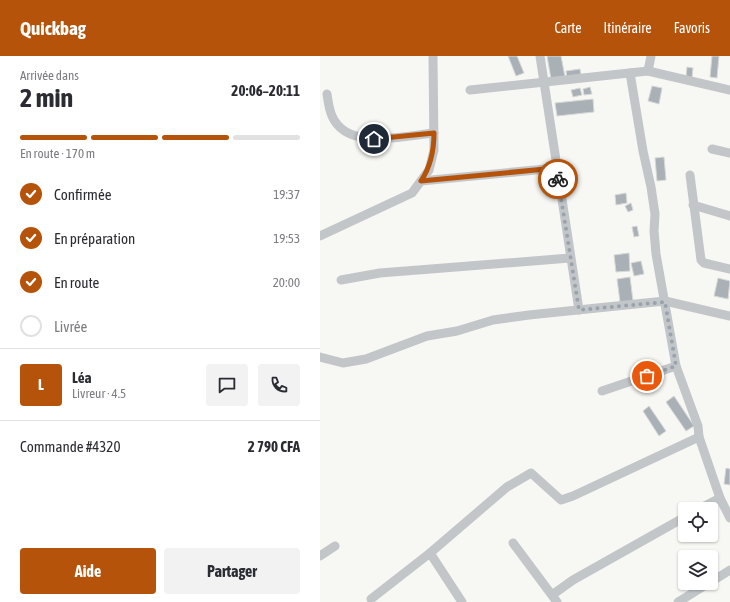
<!DOCTYPE html>
<html lang="fr">
<head>
<meta charset="utf-8">
<style>
  :root { --surface:#fff; --page:#f2f2f3; --text:#2b2b33; --muted:#7c7c81; --line:#e1e1e2; --accent:#b45309 }
  body { margin:0; font-family:"Asap Condensed",sans-serif; background:var(--page); color:var(--text); height:100vh; display:flex; flex-direction:column; font-size:15px; white-space:nowrap }
  * { box-sizing:border-box; margin:0 }
  p { font-size:13px; color:var(--muted) }
  .icon { flex:none; width:22px; height:22px; fill:none; stroke:currentColor; stroke-width:2; stroke-linecap:round; stroke-linejoin:round }
  .map { position:relative; flex:1; overflow:hidden }
  .panel { display:flex; flex-direction:column; background:var(--surface); width:320px }
  .panel>* { flex:none }
  .tools { position:absolute; left:358px; top:446px; display:grid; gap:8px }
  .tools a { display:grid; place-items:center; width:40px; height:40px; border-radius:4px; background:var(--surface); box-shadow:0 1px 3px #0004; font-size:20px }
  .pin { position:absolute; display:grid; place-items:center; width:34px; height:34px; color:#fff; margin:-17px; border:2px solid #fff; border-radius:50%; box-shadow:0 1px 4px #0007 }
  .courier { position:absolute; display:grid; place-items:center; width:40px; height:40px; margin:-20px; border:3px solid #b45309; border-radius:50%; background:#fff; color:#222; box-shadow:0 1px 5px #0007 }
  .head em { font-style:normal; font-weight:700 }
  .head div { display:flex; flex-direction:column-reverse }
  .head { display:flex; align-items:center; justify-content:space-between; height:68px; padding:0 20px }
  h1 { font-size:26px; font-weight:700; line-height:30px }
  .bar { display:grid; grid-template-columns:repeat(4,1fr); gap:6px 4px; align-content:center; height:48px; padding:0 20px }
  .bar i { height:5px; border-radius:3px; background:var(--line) }
  .bar .current { background:var(--accent) }
  .bar p { grid-column:span 4 }
  .line { display:flex; align-items:center; gap:10px; padding:0 20px; border-top:1px solid var(--line) }
  .line div { flex:1 }
  .round { display:grid; place-items:center; flex:none; width:42px; height:42px; border-radius:4px; background:var(--page) }
  ol { padding:0 20px; list-style:none }
  li { display:flex; align-items:center; gap:12px; height:44px }
  li p { margin-inline-start:auto }
  li .icon { padding:4px; border-radius:50%; background:var(--accent); color:#fff; stroke-width:4 }
  li:last-child { color:var(--muted) }
  li i { width:22px; height:22px; border:2px solid var(--line); border-radius:50% }
  .action { display:flex; gap:8px; margin-top:auto; padding:8px 20px }
  .action a { flex:1; height:46px; border-radius:4px; background:var(--accent); color:#fff; font-size:16px; font-weight:700; line-height:46px; text-align:center }
  .action a+a { background:var(--page); color:var(--text) }
  header { display:flex; align-items:center; gap:24px; box-sizing:border-box; height:56px; padding:0 20px; background:var(--accent); color:#fff }
  header strong { font-size:19px }
  nav { display:flex; gap:22px; margin-inline-start:auto; font-size:14px }
  main { display:flex; flex:1; min-height:0 }
  .map>svg:first-child { display:block }
  .building { fill:#a9b1b7; stroke:#d8d9d6 }
  .lines { fill:none; stroke-linecap:round; stroke-linejoin:round }
  .minor { stroke:#c2c6c9; stroke-width:9 }
  .done { stroke:#99a3ac; stroke-width:4; stroke-dasharray:0 7.2 }
  .route { stroke:#b45309; stroke-width:5 }
</style>
</head>
<body>
<header>
<strong>Quickbag</strong>
<nav><a>Carte</a><a>Itinéraire</a><a>Favoris</a></nav>
</header>
<main>
<section class="panel">
<div class="head"><div><h1>2 min</h1><p>Arrivée dans</p></div><em>20:06–20:11</em></div>
<div class="bar"><i class="current"></i><i class="current"></i><i class="current"></i><i></i><p>En route · 170 m</p></div>
<ol>
<li><svg class="icon" aria-label="check" viewBox="0 0 24 24"><path d="M5 12l5 5 9-10"/></svg>Confirmée<p>19:37</p></li>
<li><svg class="icon" aria-label="check" viewBox="0 0 24 24"><path d="M5 12l5 5 9-10"/></svg>En préparation<p>19:53</p></li>
<li><svg class="icon" aria-label="check" viewBox="0 0 24 24"><path d="M5 12l5 5 9-10"/></svg>En route<p>20:00</p></li>
<li><i></i>Livrée</li>
</ol>
<div class="line" style="height:72px"><b class="round" style="background:var(--accent);color:#fff">L</b><div><b>Léa</b><p>Livreur · 4.5</p></div><a class="round"><svg class="icon" aria-label="chat" viewBox="0 0 24 24"><path d="M4 5h16v11H9l-5 4z"/></svg></a><a class="round"><svg class="icon" aria-label="phone" viewBox="0 0 24 24"><path d="M5 4h4l2 5-3 2q2 4 5 5l2-3 5 2v4C11 20 4 13 5 4z"/></svg></a></div>
<div class="line" style="height:52px"><div>Commande #4320</div><b>2 790 CFA</b></div>
<div class="action"><a>Aide</a><a>Partager</a></div>
</section>
<div class="map">
<svg width="410" height="546" viewBox="0 0 410 546">
  <rect width="100%" height="100%" fill="#f7f7f4"/>
  <g class="building">
    <polygon points="188,0 197,0 204,17 196,20"/>
    <polygon points="227,0 241,0 245,21 231,23"/>
    <polygon points="392,0 399,0 397,22 390,21"/>
    <polygon points="367,11 373,12 372,22 366,21"/>
    <polygon points="260,13 261,19 247,22 246,15"/>
    <polygon points="332,30 342,32 339,48 328,45"/>
    <polygon points="270,31 272,38 264,39 263,33"/>
    <polygon points="260,32 262,39 253,41 251,34"/>
    <polygon points="273,43 274,56 237,60 235,47"/>
    <polygon points="344,101 346,124 337,125 335,102"/>
    <polygon points="306,137 307,147 296,149 295,139"/>
    <polygon points="311,147 313,154 308,156 305,150"/>
    <polygon points="317,170 319,180 314,181 312,171"/>
    <polygon points="309,197 310,215 296,216 294,199"/>
    <polygon points="321,205 324,218 314,220 311,207"/>
    <polygon points="310,221 313,245 300,246 297,223"/>
    <polygon points="398,222 410,225 408,243 394,240"/>
    <polygon points="354,340 374,370 366,375 346,346"/>
    <polygon points="329,350 346,375 339,380 323,355"/>
    <polygon points="406,412 410,413 410,429 404,428"/>
  </g>
  <g class="lines">
    <g class="minor">
      <polyline points="220,0 259,254"/>
      <polyline points="328,15 331,0"/>
      <polyline points="310,17 323,95 331,131 335,158 334,175 336,198 356,310 378,370 379,381 400,442 410,462"/>
      <polyline points="150,34 328,15 410,34"/>
      <path d="M7,38c1,7 2,15 5,22 15,35 71,20 102,17"/>
      <polyline points="392,93 410,97"/>
      <polyline points="370,119 381,204 384,207 410,213"/>
      <polyline points="101,125 236,112"/>
      <polyline points="373,149 410,160"/>
      <polyline points="0,180 92,137 109,114 114,94 113,0"/>
      <polyline points="21,224 60,217 250,202"/>
      <polyline points="0,301 23,307 46,303 107,280 137,275 173,264 209,259 345,245 410,260"/>
      <polyline points="282,335 356,310"/>
      <polyline points="379,453 400,442"/>
      <polyline points="193,487 237,546"/>
      <polyline points="110,497 142,546"/>
      <polyline points="0,500 15,490"/>
      <polyline points="391,526 410,514"/>
      <polyline points="232,539 253,524 365,461"/>
      <polyline points="51,543 110,497 187,431 211,417 241,444 253,440 379,381"/>
      <polyline points="358,546 389,527"/>
    </g>
  </g>
  <g class="lines">
    <polyline class="done" points="238,123 259,254 345,246 356,310 327,320"/>
    <path class="route" d="M54,83l60,-6c0,18 -3,33 -13,48l135,-13 2,11"/>
  </g>
</svg>
<div class="tools">
<a><svg class="icon" aria-label="locate" viewBox="0 0 24 24"><circle cx="12" cy="12" r="6"/><path d="M12 2v4M12 18v4M2 12h4M18 12h4"/></svg></a>
<a><svg class="icon" aria-label="layers" viewBox="0 0 24 24"><path d="M12 4l9 5-9 5-9-5zM3 14l9 5 9-5"/></svg></a>
</div>
<div class="pin" style="left:327px;top:320px;background:#ea580c"><svg class="icon" aria-label="bag" viewBox="0 0 24 24"><path d="M5 8h14l-1 12H6zM9 8a3 3 0 0 1 6 0"/></svg></div>
<div class="pin" style="left:54px;top:83px;background:#1f2937"><svg class="icon" aria-label="home" viewBox="0 0 24 24"><path d="M3 11l9-7 9 7M6 9v11h12V9"/></svg></div>
<div class="courier" style="left:238px;top:123px"><svg class="icon" aria-label="bike" viewBox="0 0 24 24"><circle cx="6" cy="16" r="4"/><circle cx="18" cy="16" r="4"/><path d="M6 16l4-8h5l3 8M10 8l3 8H6M13 5h3"/></svg></div>
</div>
</main>
</body>
</html>
